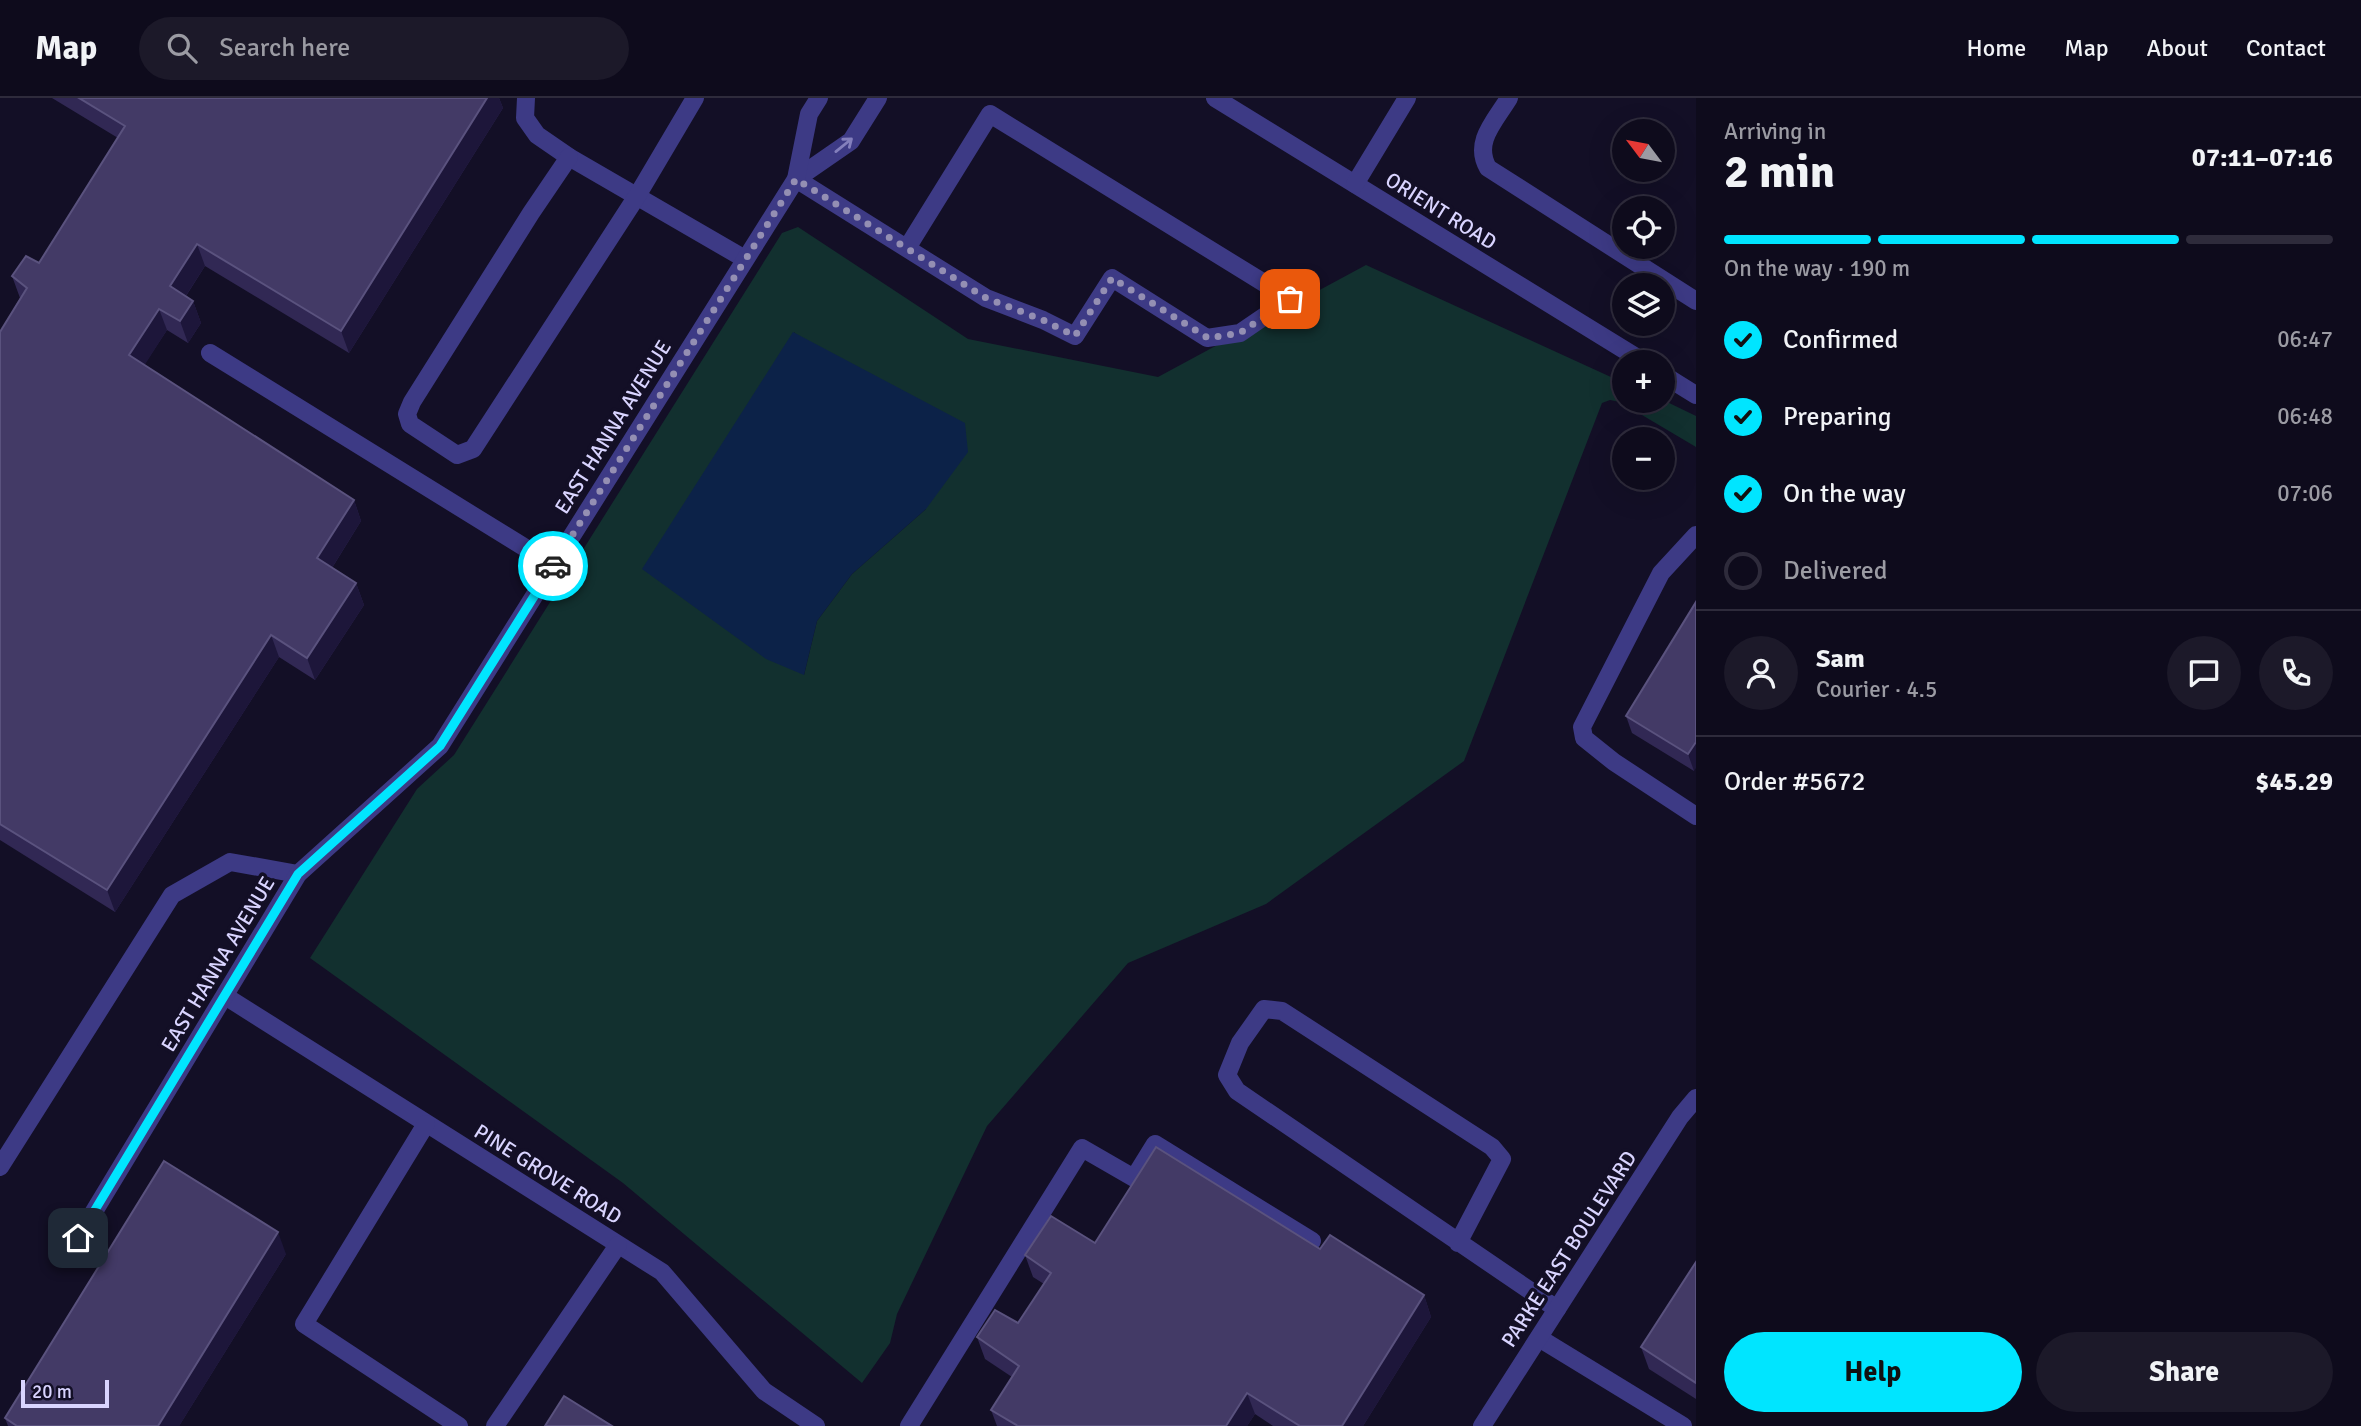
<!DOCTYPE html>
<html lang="en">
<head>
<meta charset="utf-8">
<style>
  :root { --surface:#0e0b1c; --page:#1c1929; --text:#f1f3f6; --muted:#9b9ba3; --line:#2e2b3b; --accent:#00e5ff }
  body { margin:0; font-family:Signika,sans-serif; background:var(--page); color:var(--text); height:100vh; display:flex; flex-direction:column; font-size:26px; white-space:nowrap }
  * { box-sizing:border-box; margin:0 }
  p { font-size:23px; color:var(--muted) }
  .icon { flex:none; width:38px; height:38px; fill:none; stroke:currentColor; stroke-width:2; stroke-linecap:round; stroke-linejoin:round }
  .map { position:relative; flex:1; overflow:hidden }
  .side { display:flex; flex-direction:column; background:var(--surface); width:665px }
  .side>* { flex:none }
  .needle { width:46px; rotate:302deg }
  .controls { position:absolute; left:1612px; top:21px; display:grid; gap:14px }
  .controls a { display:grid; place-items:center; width:63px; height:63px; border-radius:50%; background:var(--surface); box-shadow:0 7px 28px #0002,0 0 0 2px var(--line); font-size:35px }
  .scale { position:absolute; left:21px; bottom:18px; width:88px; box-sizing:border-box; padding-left:7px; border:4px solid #d9d4ff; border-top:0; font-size:19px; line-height:24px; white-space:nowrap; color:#d9d4ff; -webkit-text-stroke:5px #130f26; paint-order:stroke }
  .pin { position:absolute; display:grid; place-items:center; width:60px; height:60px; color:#fff; margin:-30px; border-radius:14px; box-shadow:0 4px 10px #0006 }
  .courier { position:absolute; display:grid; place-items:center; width:70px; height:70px; margin:-35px; border:5px solid #00e5ff; border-radius:50%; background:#fff; color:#222; box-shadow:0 2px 9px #0007 }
  .overview em { font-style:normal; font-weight:700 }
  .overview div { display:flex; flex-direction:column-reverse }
  .overview { display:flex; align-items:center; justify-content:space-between; height:119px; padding:0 28px }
  h1 { font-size:46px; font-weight:700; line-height:52px }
  .bar { display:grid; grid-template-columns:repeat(4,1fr); gap:10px 7px; align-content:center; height:84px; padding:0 28px }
  .bar i { height:9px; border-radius:5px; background:var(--line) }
  .bar .selected { background:var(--accent) }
  .bar p { grid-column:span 4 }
  .line { display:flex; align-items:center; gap:18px; padding:0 28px; border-top:2px solid var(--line) }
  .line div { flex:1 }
  .round { display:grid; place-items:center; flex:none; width:74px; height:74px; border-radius:37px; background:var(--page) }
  ol { padding:0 28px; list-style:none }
  li { display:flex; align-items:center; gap:21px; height:77px }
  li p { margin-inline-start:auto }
  li .icon { padding:7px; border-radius:50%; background:var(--accent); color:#111; stroke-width:4 }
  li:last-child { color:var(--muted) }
  li i { width:38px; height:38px; border:4px solid var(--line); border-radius:50% }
  .action { display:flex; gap:14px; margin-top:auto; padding:14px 28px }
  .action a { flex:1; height:80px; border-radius:42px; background:var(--accent); color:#111; font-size:28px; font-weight:700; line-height:80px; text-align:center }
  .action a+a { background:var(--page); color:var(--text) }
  header { display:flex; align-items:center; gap:42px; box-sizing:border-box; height:98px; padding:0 35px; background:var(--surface); border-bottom:2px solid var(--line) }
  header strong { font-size:33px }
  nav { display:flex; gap:38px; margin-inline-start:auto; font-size:24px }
  .search { width:490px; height:63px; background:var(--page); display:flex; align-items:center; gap:18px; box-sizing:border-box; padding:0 24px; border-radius:38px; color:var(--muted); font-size:26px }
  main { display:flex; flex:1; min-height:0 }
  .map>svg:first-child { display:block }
  .green { fill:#12302f; fill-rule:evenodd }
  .water { fill:#0c2248 }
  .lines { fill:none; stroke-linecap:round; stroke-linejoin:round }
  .minor { stroke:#3d3a85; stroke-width:18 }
  .wall { fill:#312854 }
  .shaded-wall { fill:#1d163a }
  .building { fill:#433a66; stroke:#5a527e; stroke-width:2 }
  .oneway { stroke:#837fbc }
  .done { stroke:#948fb3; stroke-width:7; stroke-dasharray:0 12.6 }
  .route { stroke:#00e5ff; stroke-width:9 }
  .labels { text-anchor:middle; stroke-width:7; stroke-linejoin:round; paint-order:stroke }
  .street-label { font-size:21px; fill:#d9d4ff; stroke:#130f26 }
</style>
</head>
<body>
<header>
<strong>Map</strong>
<div class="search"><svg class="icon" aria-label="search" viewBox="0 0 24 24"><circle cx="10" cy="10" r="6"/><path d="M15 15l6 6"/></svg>Search here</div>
<nav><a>Home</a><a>Map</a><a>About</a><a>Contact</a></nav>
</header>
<main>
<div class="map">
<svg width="1696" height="1328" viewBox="0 0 1696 1328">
  <rect width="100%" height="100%" fill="#130f26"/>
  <path class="green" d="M798,129l170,112 190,38 208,-112 258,118v18l39,-1 33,16v31l-76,-45 -10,-2 -8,3 -138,358 -198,143 -138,59 -141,163 -90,188 -7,29 -28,40 -239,-200 -313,-225 107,-169 37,-34 328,-522zM794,234l132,177 -74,65 -35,47 -13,54z"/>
  <polygon class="water" points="793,234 965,325 968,354 926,411 852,476 817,523 804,577 766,561 642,471"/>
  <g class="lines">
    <g class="minor">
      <polyline points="526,0 525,20 537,37 569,59 745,161"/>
      <polyline points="1215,0 1644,264"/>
      <path d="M1509,0c-14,23 -36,44 -21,70l208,133"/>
      <polyline points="569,59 531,115 412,304 407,316 410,326 457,357 473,351 637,98 695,0"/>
      <polyline points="796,81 986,200 1043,222 1075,238 1112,180 1207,240 1240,235 1290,201 990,16 907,150"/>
      <polyline points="796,81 851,43 878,0"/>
      <polyline points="1355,86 1407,0"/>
      <polyline points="210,255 553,467"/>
      <polyline points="1662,276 1696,297"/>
      <polyline points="1696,437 1661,475 1582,629 1584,640 1614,664 1696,718"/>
      <polyline points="225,898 662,1174 764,1293 816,1328"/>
      <polyline points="426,1026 304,1226 459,1328"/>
      <polyline points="0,1069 172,797 230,764 298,776"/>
      <polyline points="78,1140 298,776 440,648 796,81 809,16 819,0"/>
      <polyline points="1458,1145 1502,1061 1492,1049 1282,913 1264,911 1240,945 1227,977 1237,993 1557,1211"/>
      <polyline points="1539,1240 1683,1328"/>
      <polyline points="495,1328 618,1147"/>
      <polyline points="909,1328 1082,1050 1134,1080 1155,1046 1312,1143"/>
      <polyline points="1482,1328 1680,1019 1696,1000"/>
    </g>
  </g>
  <g class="wall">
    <polygon points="52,0 499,0 503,10 349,255 205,168 186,198 193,203 201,225 188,245 167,232 144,267 354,402 361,423 332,470 356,485 364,507 315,582 279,559 115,814 0,742 0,234 20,200 12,178 39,165 118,40"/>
    <polygon points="1696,504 1694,673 1632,635 1626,618"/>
    <polygon points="1095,1145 1320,1151 1424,1197 1431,1219 1363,1328 1273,1328 1255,1316 1247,1328 997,1328 991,1312 1012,1279 985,1261 977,1239 1018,1225 1044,1186 1033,1179 1025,1157"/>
    <polygon points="286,1156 179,1328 8,1328 5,1320"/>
    <polygon points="1696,1164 1696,1301 1649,1271 1641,1249"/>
  </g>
  <g class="shaded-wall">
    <polygon points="487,0 499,0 503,10 349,255 341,233"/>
    <polygon points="197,146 205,168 178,210 170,188"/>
    <polygon points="193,203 201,225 188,245 180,223"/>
    <polygon points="159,211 167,232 137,279 129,257"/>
    <polygon points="354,402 361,423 325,481 317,460"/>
    <polygon points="356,485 364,507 315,582 307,560"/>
    <polygon points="271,537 279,559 115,814 107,792"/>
    <polygon points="1696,644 1696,670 1694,673 1688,656"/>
    <polygon points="278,1134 286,1156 179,1328 158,1328"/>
    <polygon points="1424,1197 1431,1219 1363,1328 1342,1328"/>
    <polygon points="1247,1295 1255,1316 1247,1328 1226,1328"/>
  </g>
  <g class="building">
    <polygon points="79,0 487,0 341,233 197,146 170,188 193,203 180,223 159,211 129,257 354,402 317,460 356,485 307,560 271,537 107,792 0,726 0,234 27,190 12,178 26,158 39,165 125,28"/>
    <polygon points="1696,504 1696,644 1688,656 1626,618"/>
    <polygon points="1156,1049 1320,1151 1330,1137 1424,1197 1342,1328 1300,1328 1247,1295 1226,1328 1018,1328 991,1312 1019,1268 977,1239 995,1212 1018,1225 1051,1175 1025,1157 1051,1118 1095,1145"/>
    <polygon points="164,1063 278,1134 158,1328 17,1328 5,1320"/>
    <polygon points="1696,1164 1696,1285 1641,1249"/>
    <polygon points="564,1298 612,1328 545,1328"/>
  </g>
  <defs><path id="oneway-shaft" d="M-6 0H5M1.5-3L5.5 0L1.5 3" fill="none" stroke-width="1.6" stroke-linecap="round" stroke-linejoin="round" transform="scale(1.75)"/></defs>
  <use class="oneway" href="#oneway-shaft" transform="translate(844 47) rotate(-39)"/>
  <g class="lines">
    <polyline class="done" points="553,468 796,81 986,200 1043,222 1075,238 1112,180 1208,240 1240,235 1290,201"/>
    <polyline class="route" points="78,1140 298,776 440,648 553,468"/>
  </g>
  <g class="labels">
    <g class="street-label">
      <text transform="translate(1441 113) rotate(32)" y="7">ORIENT ROAD</text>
      <text transform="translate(613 329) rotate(-58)" y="7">EAST HANNA AVENUE</text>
      <text transform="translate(218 866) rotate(-59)" y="7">EAST HANNA AVENUE</text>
      <text transform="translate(548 1076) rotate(32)" y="7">PINE GROVE ROAD</text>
      <text transform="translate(1569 1151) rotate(-57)" y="7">PARKE EAST BOULEVARD</text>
    </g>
  </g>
</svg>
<div class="controls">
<a><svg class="needle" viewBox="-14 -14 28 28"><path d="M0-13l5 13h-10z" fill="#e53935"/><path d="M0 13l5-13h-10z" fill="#9b9ba3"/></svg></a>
<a><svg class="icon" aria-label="locate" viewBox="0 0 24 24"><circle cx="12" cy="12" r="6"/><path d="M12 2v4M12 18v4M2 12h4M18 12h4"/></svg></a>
<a><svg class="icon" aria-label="layers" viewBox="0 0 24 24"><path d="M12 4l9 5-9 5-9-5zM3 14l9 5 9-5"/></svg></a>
<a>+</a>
<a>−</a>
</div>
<div class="scale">20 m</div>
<div class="pin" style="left:1290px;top:201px;background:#ea580c"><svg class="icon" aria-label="bag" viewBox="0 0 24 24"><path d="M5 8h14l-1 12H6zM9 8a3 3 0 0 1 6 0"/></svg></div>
<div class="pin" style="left:78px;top:1140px;background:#1f2937"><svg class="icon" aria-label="home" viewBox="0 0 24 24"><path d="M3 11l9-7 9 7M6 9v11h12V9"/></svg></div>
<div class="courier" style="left:553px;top:468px"><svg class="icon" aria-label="car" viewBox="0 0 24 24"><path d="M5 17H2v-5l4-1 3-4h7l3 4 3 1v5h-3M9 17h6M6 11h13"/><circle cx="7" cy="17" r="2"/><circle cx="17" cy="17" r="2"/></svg></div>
</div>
<section class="side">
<div class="overview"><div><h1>2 min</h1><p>Arriving in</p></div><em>07:11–07:16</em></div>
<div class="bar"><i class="selected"></i><i class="selected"></i><i class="selected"></i><i></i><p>On the way · 190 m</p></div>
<ol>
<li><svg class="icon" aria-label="check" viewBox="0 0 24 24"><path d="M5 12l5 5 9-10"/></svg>Confirmed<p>06:47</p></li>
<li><svg class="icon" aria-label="check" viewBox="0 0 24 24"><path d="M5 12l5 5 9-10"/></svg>Preparing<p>06:48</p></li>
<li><svg class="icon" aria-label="check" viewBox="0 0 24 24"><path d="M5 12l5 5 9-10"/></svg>On the way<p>07:06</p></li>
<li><i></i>Delivered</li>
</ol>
<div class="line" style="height:126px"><a class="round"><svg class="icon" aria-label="person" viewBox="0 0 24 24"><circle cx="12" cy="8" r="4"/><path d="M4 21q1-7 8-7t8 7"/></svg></a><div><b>Sam</b><p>Courier · 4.5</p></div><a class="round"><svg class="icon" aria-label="chat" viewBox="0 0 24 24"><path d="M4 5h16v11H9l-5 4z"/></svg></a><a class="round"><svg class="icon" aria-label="phone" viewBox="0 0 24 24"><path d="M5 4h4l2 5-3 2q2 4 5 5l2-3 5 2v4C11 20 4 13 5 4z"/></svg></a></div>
<div class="line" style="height:91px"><div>Order #5672</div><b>$45.29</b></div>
<div class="action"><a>Help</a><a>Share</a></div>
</section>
</main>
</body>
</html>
